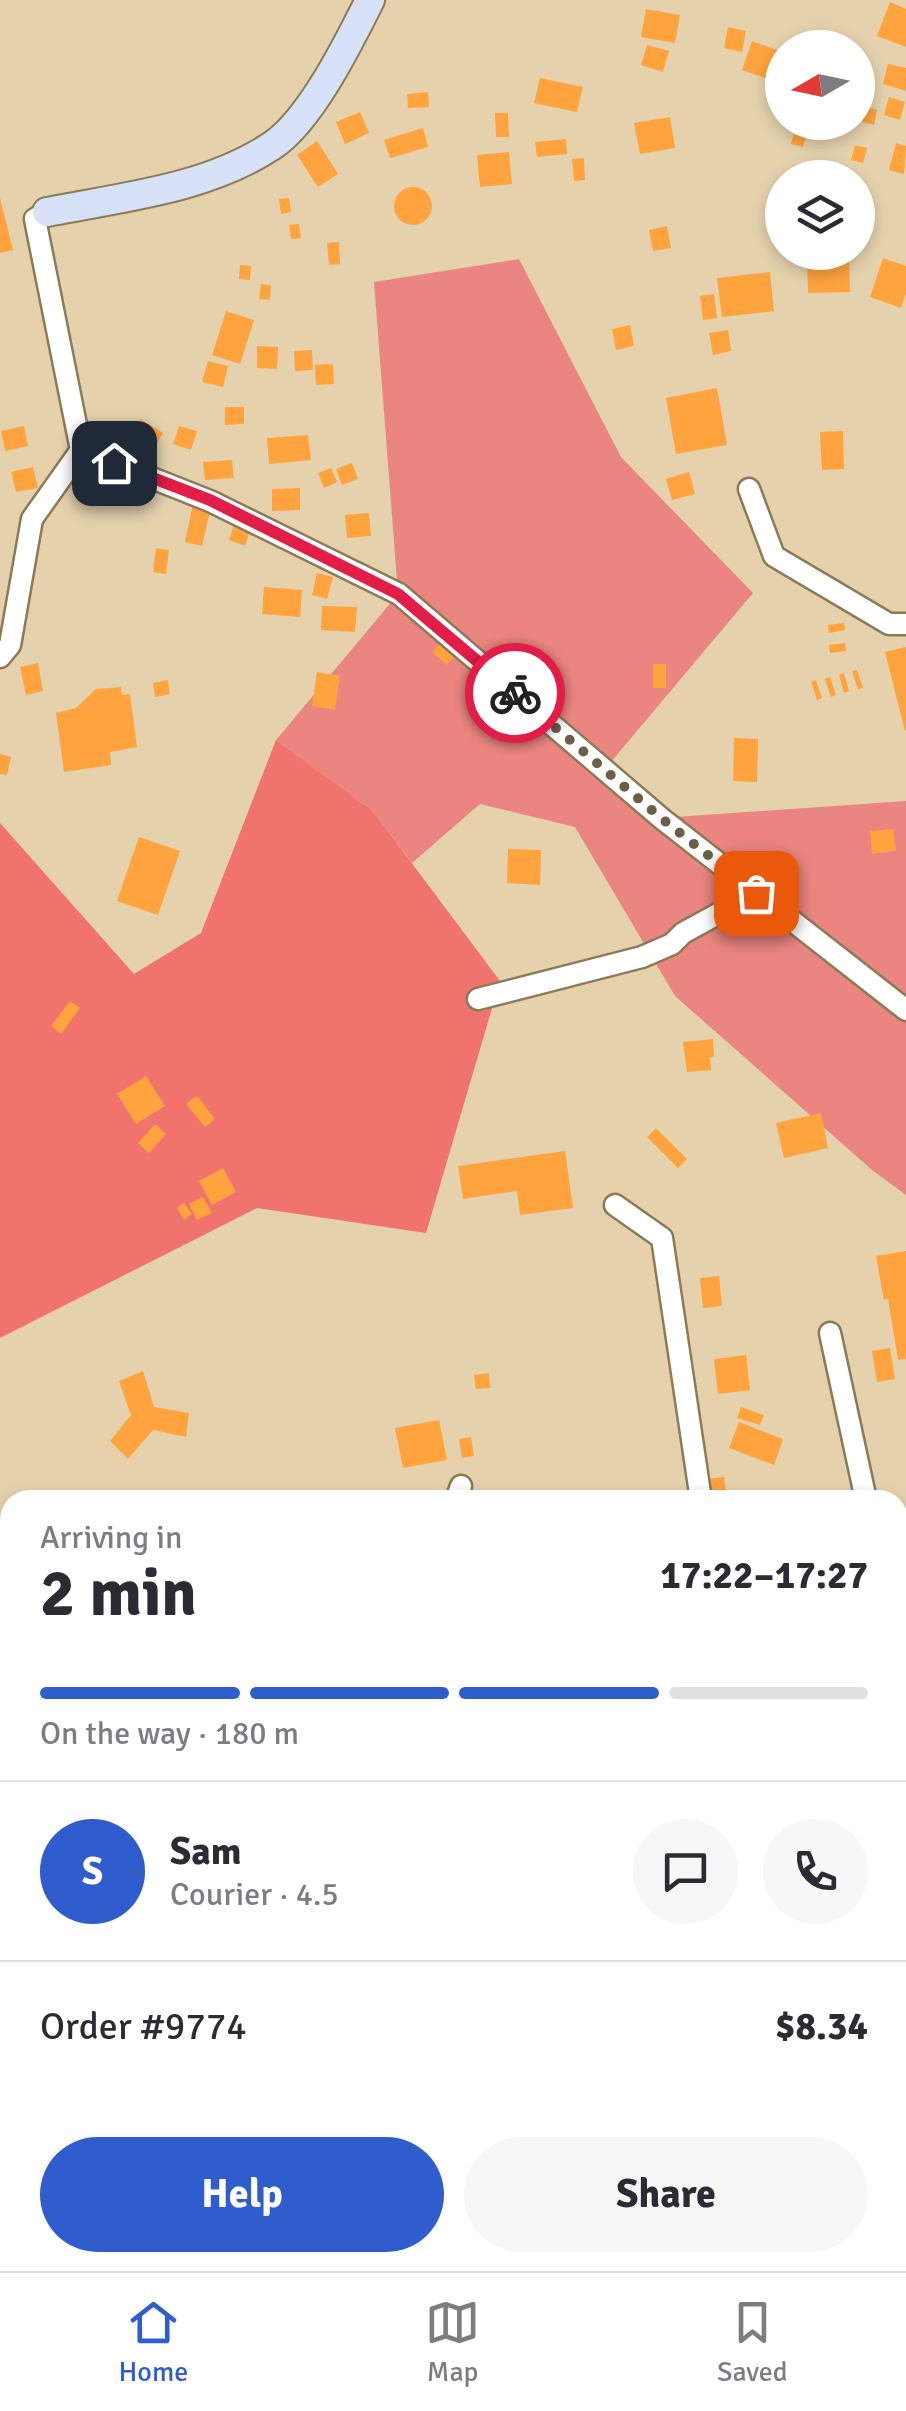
<!DOCTYPE html>
<html lang="en">
<head>
<meta charset="utf-8">
<style>
  :root { --surface:#fff; --page:#f7f7f7; --text:#2b2b33; --muted:#7c7c81; --line:#e1e1e2; --accent:#305dcd }
  body { margin:0; font-family:Signika,sans-serif; background:var(--page); color:var(--text); height:100vh; display:flex; flex-direction:column; font-size:38px; white-space:nowrap }
  * { box-sizing:border-box; margin:0 }
  p { font-size:32px; color:var(--muted) }
  .icon { flex:none; width:55px; height:55px; fill:none; stroke:currentColor; stroke-width:2; stroke-linecap:round; stroke-linejoin:round }
  .map { position:relative; flex:1; overflow:hidden }
  .drawer { position:absolute; left:0px; top:1490px; width:908px; height:782px; display:flex; flex-direction:column; background:var(--surface); border-radius:30px 30px 0 0; box-shadow:0 5px 15px #0003 }
  .drawer>* { flex:none }
  .needle { width:65px; rotate:261deg }
  .tools { position:absolute; left:765px; top:30px; display:grid; gap:20px }
  .tools a { display:grid; place-items:center; width:110px; height:110px; border-radius:50%; background:var(--surface); box-shadow:0 5px 15px #0003; font-size:50px }
  .pin { position:absolute; display:grid; place-items:center; width:85px; height:85px; color:#fff; margin:-42px; border-radius:20px; box-shadow:0 5px 15px #0006 }
  .courier { position:absolute; display:grid; place-items:center; width:100px; height:100px; margin:-50px; border:8px solid #e11d48; border-radius:50%; background:#fff; color:#222; box-shadow:0 2px 12px #0007 }
  .summary em { font-style:normal; font-weight:800 }
  .summary div { display:flex; flex-direction:column-reverse }
  .summary { display:flex; align-items:center; justify-content:space-between; height:170px; padding:0 40px }
  h1 { font-size:65px; font-weight:800; line-height:75px }
  .bar { display:grid; grid-template-columns:repeat(4,1fr); gap:15px 10px; align-content:center; height:120px; padding:0 40px }
  .bar i { height:12px; border-radius:8px; background:var(--line) }
  .bar .active { background:var(--accent) }
  .bar p { grid-column:span 4 }
  .line { display:flex; align-items:center; gap:25px; padding:0 40px; border-top:2px solid var(--line) }
  .line div { flex:1 }
  .round { display:grid; place-items:center; flex:none; width:105px; height:105px; border-radius:52px; background:var(--page) }
  .primary-button { display:flex; gap:20px; margin-top:auto; padding:20px 40px }
  .primary-button a { flex:1; height:115px; border-radius:60px; background:var(--accent); color:#fff; font-size:40px; font-weight:800; line-height:115px; text-align:center }
  .primary-button a+a { background:var(--page); color:var(--text) }
  .tabs { display:flex; justify-content:space-around; align-items:center; height:140px; border-top:2px solid var(--line); background:var(--surface); font-size:28px; color:var(--muted) }
  .tabs a { display:grid; justify-items:center; gap:5px }
  .tabs .active { color:var(--accent) }
  .map>svg:first-child { display:block }
  .green { fill:#eb857f }
  .forest { fill:#f0736e }
  .building { fill:#fea33d }
  .lines { fill:none; stroke-linecap:round; stroke-linejoin:round }
  .street-casing { stroke:#8c7b58; stroke-width:25 }
  .secondary-casing { stroke:#8c7b58; stroke-width:32 }
  .street { stroke:#fff; stroke-width:20 }
  .secondary { stroke:#d7e2f8; stroke-width:28 }
  .done { stroke:#6a5f49; stroke-width:10; stroke-dasharray:0 18 }
  .route { stroke:#e11d48; stroke-width:12 }
</style>
</head>
<body>
<div class="map">
<svg width="906" height="2271" viewBox="0 0 906 2271">
  <rect width="100%" height="100%" fill="#e5d2ad"/>
  <polygon class="green" points="519,259 621,457 753,593 605,769 661,818 906,801 906,1195 872,1170 675,996 575,827 480,804 412,863 372,810 276,740 398,594 374,282"/>
  <g class="forest">
    <polygon points="276,740 372,810 500,981 426,1233 257,1208 0,1338 0,823 134,974 201,933"/>
    <polygon points="906,1529 906,2271 0,2271 0,2079 10,2076 10,2262 898,2262 898,1533"/>
    <polygon points="10,1543 10,1938 0,1942 0,1545"/>
  </g>
  <g class="building">
    <polygon points="890,2 906,9 906,47 877,36"/>
    <polygon points="646,9 680,15 675,43 641,37"/>
    <polygon points="728,27 746,31 742,52 724,48"/>
    <polygon points="752,41 782,52 776,82 742,70"/>
    <polygon points="647,45 669,51 663,72 641,65"/>
    <polygon points="888,64 906,68 906,91 883,84"/>
    <polygon points="540,78 583,87 577,112 534,103"/>
    <polygon points="428,92 429,107 408,108 407,94"/>
    <polygon points="889,97 905,102 900,120 884,115"/>
    <polygon points="866,107 877,110 874,125 862,122"/>
    <polygon points="360,112 369,133 345,144 336,122"/>
    <polygon points="495,113 508,113 509,137 496,137"/>
    <polygon points="670,117 675,148 640,154 634,123"/>
    <polygon points="423,128 428,147 390,158 384,140"/>
    <polygon points="795,129 807,132 803,147 791,144"/>
    <polygon points="566,139 567,154 537,157 535,142"/>
    <polygon points="317,141 338,174 318,187 297,155"/>
    <polygon points="896,143 906,146 904,174 889,170"/>
    <polygon points="855,145 867,148 863,163 851,160"/>
    <polygon points="509,152 512,184 480,187 477,155"/>
    <polygon points="584,158 585,180 574,181 572,159"/>
    <circle cx="413" cy="206" r="19"/>
    <polygon points="0,198 13,250 0,253"/>
    <polygon points="289,198 291,212 281,214 279,199"/>
    <polygon points="299,224 301,238 291,239 289,225"/>
    <polygon points="667,226 671,248 653,251 649,230"/>
    <polygon points="339,242 340,264 329,265 327,243"/>
    <polygon points="883,258 906,266 906,293 901,308 870,297"/>
    <polygon points="849,260 850,292 808,293 807,261"/>
    <polygon points="240,265 251,266 250,280 239,279"/>
    <polygon points="770,272 774,311 722,317 717,278"/>
    <polygon points="261,284 271,285 270,300 259,299"/>
    <polygon points="714,294 717,318 703,320 700,296"/>
    <polygon points="226,311 254,320 240,364 212,355"/>
    <polygon points="630,325 634,346 616,350 612,329"/>
    <polygon points="728,330 731,351 713,355 709,333"/>
    <polygon points="257,346 278,347 277,369 257,368"/>
    <polygon points="312,350 313,370 295,371 294,351"/>
    <polygon points="208,361 228,366 223,387 202,382"/>
    <polygon points="333,364 334,384 316,385 315,365"/>
    <polygon points="717,388 727,445 676,454 666,398"/>
    <polygon points="225,407 244,407 244,424 225,425"/>
    <polygon points="140,419 163,433 150,455 126,441"/>
    <polygon points="24,426 28,446 5,451 1,431"/>
    <polygon points="179,426 197,431 191,450 173,444"/>
    <polygon points="843,431 844,469 822,470 820,432"/>
    <polygon points="308,435 311,460 269,464 267,438"/>
    <polygon points="232,460 234,478 205,480 203,462"/>
    <polygon points="352,463 358,479 342,485 336,469"/>
    <polygon points="33,467 38,488 16,492 11,472"/>
    <polygon points="331,468 337,482 324,488 318,473"/>
    <polygon points="689,472 695,494 672,500 666,479"/>
    <polygon points="300,488 300,510 272,511 272,489"/>
    <polygon points="193,504 211,507 202,546 185,542"/>
    <polygon points="369,513 371,536 347,538 345,515"/>
    <polygon points="235,521 251,527 245,546 229,540"/>
    <polygon points="156,548 169,550 166,574 153,572"/>
    <polygon points="317,573 333,577 327,599 312,595"/>
    <polygon points="264,587 302,590 300,617 262,614"/>
    <polygon points="322,606 357,607 355,632 321,630"/>
    <polygon points="844,623 845,630 829,633 828,625"/>
    <polygon points="444,640 458,653 447,665 432,652"/>
    <polygon points="845,643 846,651 830,653 829,645"/>
    <polygon points="906,647 906,730 905,731 885,652"/>
    <polygon points="38,663 43,691 26,695 20,667"/>
    <rect x="653" y="664" width="13" height="24"/>
    <polygon points="857,670 863,688 858,689 852,671"/>
    <polygon points="317,672 340,676 335,710 312,706"/>
    <polygon points="844,673 849,691 844,693 839,675"/>
    <polygon points="830,677 836,695 831,697 825,679"/>
    <polygon points="168,680 170,694 155,697 153,683"/>
    <polygon points="816,680 822,698 817,700 811,682"/>
    <polygon points="121,687 122,695 130,694 137,747 110,752 111,765 64,772 56,713 76,708 96,689"/>
    <polygon points="734,738 758,739 757,782 733,781"/>
    <polygon points="0,754 11,757 7,775 0,774"/>
    <polygon points="893,829 896,851 872,854 870,831"/>
    <polygon points="139,837 180,851 158,915 117,901"/>
    <polygon points="508,849 541,850 540,885 507,883"/>
    <polygon points="70,1001 80,1008 61,1034 51,1026"/>
    <polygon points="713,1039 714,1056 710,1058 711,1070 687,1072 683,1042"/>
    <polygon points="146,1076 165,1106 136,1124 117,1094"/>
    <polygon points="197,1096 215,1119 205,1127 186,1104"/>
    <polygon points="821,1113 828,1148 784,1158 776,1123"/>
    <polygon points="155,1124 166,1134 149,1153 138,1143"/>
    <polygon points="656,1128 687,1159 678,1168 647,1137"/>
    <polygon points="565,1151 573,1208 520,1215 517,1191 463,1199 458,1166"/>
    <polygon points="223,1168 236,1192 212,1205 199,1181"/>
    <polygon points="203,1197 212,1213 197,1220 189,1204"/>
    <polygon points="184,1203 192,1214 184,1220 177,1208"/>
    <polygon points="906,1251 906,1359 898,1360 888,1299 884,1300 876,1256"/>
    <polygon points="719,1276 722,1306 703,1308 700,1278"/>
    <polygon points="890,1348 895,1379 877,1382 872,1351"/>
    <polygon points="746,1355 750,1390 718,1394 714,1359"/>
    <polygon points="143,1371 154,1407 189,1413 186,1437 153,1430 128,1459 110,1441 131,1415 119,1381"/>
    <polygon points="489,1373 490,1388 476,1389 474,1375"/>
    <polygon points="741,1407 764,1415 760,1425 737,1418"/>
    <polygon points="439,1420 447,1460 403,1468 395,1428"/>
    <polygon points="739,1422 783,1439 774,1465 729,1448"/>
    <polygon points="471,1437 474,1456 462,1458 459,1439"/>
    <polygon points="724,1477 727,1500 710,1500 707,1479"/>
    <polygon points="906,1639 906,1670 898,1654 898,1643"/>
  </g>
  <g class="lines">
    <g class="street-casing">
      <g id="street">
        <polyline points="47,212 35,219 81,450 210,501 399,594 661,818 906,1010"/>
        <polyline points="749,489 774,556 889,624 906,624"/>
        <polyline points="0,657 10,645 32,519 81,450"/>
        <polyline points="478,999 642,957 672,944 683,933 756,893"/>
        <polyline points="615,1205 662,1238 701,1500"/>
        <polyline points="830,1333 866,1500"/>
        <polyline points="456,1500 461,1486"/>
        <polyline points="898,1533 906,1529"/>
        <polyline points="0,1942 10,1938"/>
      </g>
    </g>
    <g class="secondary-casing">
      <path id="secondary" d="M47,212c75,-15 161,-23 226,-67 38,-26 76,-103 97,-145"/>
    </g>
    <use href="#street" class="street"/>
    <use href="#secondary" class="secondary"/>
  </g>
  <g class="lines">
    <polyline class="done" points="515,693 661,818 756,893"/>
    <polyline class="route" points="114,463 210,500 398,594 515,693"/>
  </g>
</svg>
<div class="tools">
<a><svg class="needle" viewBox="-14 -14 28 28"><path d="M0-13l5 13h-10z" fill="#e53935"/><path d="M0 13l5-13h-10z" fill="#7c7c81"/></svg></a>
<a><svg class="icon" aria-label="layers" viewBox="0 0 24 24"><path d="M12 4l9 5-9 5-9-5zM3 14l9 5 9-5"/></svg></a>
</div>
<div class="pin" style="left:756px;top:893px;background:#ea580c"><svg class="icon" aria-label="bag" viewBox="0 0 24 24"><path d="M5 8h14l-1 12H6zM9 8a3 3 0 0 1 6 0"/></svg></div>
<div class="pin" style="left:114px;top:463px;background:#1f2937"><svg class="icon" aria-label="home" viewBox="0 0 24 24"><path d="M3 11l9-7 9 7M6 9v11h12V9"/></svg></div>
<div class="courier" style="left:515px;top:693px"><svg class="icon" aria-label="bike" viewBox="0 0 24 24"><circle cx="6" cy="16" r="4"/><circle cx="18" cy="16" r="4"/><path d="M6 16l4-8h5l3 8M10 8l3 8H6M13 5h3"/></svg></div>
<section class="drawer">
<div class="summary"><div><h1>2 min</h1><p>Arriving in</p></div><em>17:22–17:27</em></div>
<div class="bar"><i class="active"></i><i class="active"></i><i class="active"></i><i></i><p>On the way · 180 m</p></div>
<div class="line" style="height:180px"><b class="round" style="background:var(--accent);color:#fff">S</b><div><b>Sam</b><p>Courier · 4.5</p></div><a class="round"><svg class="icon" aria-label="chat" viewBox="0 0 24 24"><path d="M4 5h16v11H9l-5 4z"/></svg></a><a class="round"><svg class="icon" aria-label="phone" viewBox="0 0 24 24"><path d="M5 4h4l2 5-3 2q2 4 5 5l2-3 5 2v4C11 20 4 13 5 4z"/></svg></a></div>
<div class="line" style="height:130px"><div>Order #9774</div><b>$8.34</b></div>
<div class="primary-button"><a>Help</a><a>Share</a></div>
</section>
</div>
<nav class="tabs">
<a class="active"><svg class="icon" aria-label="home" viewBox="0 0 24 24"><path d="M3 11l9-7 9 7M6 9v11h12V9"/></svg>Home</a>
<a><svg class="icon" aria-label="map" viewBox="0 0 24 24"><path d="M3 6l6-2 6 2 6-2v14l-6 2-6-2-6 2zM9 4v14M15 6v14"/></svg>Map</a>
<a><svg class="icon" aria-label="saved" viewBox="0 0 24 24"><path d="M7 4h10v16l-5-4-5 4z"/></svg>Saved</a>
</nav>
</body>
</html>
